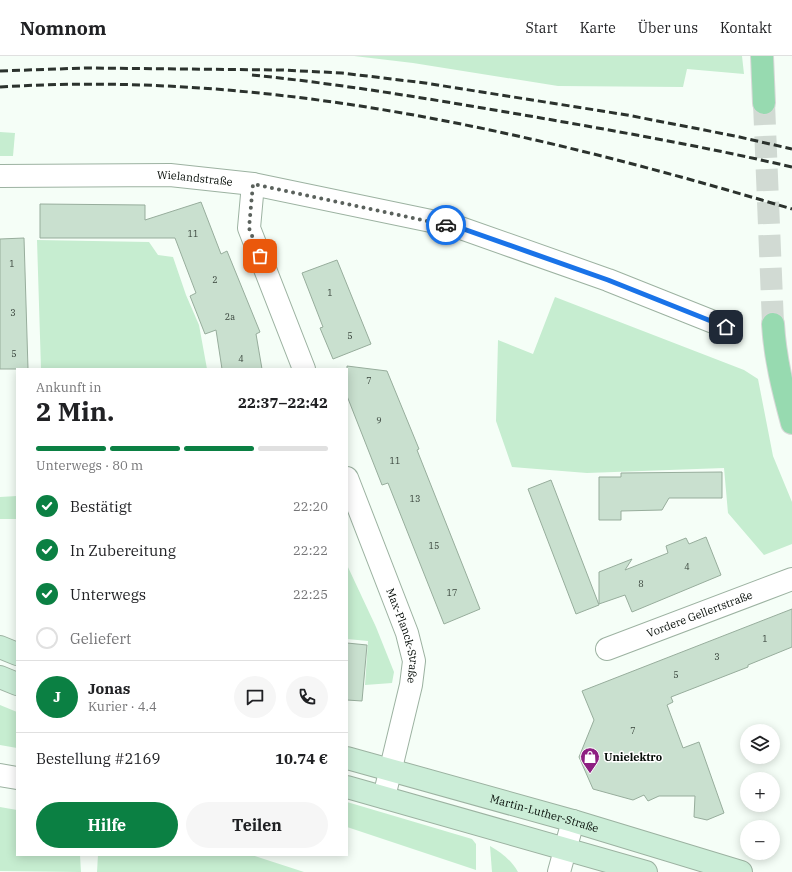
<!DOCTYPE html>
<html lang="de">
<head>
<meta charset="utf-8">
<style>
  :root { --surface:#fff; --page:#f6f6f6; --text:#202124; --muted:#757577; --line:#e0e0e0; --accent:#0b8043 }
  body { margin:0; font-family:"IBM Plex Serif",serif; background:var(--page); color:var(--text); height:100vh; display:flex; flex-direction:column; font-size:15px; white-space:nowrap }
  * { box-sizing:border-box; margin:0 }
  p { font-size:13px; color:var(--muted) }
  .icon { flex:none; width:22px; height:22px; fill:none; stroke:currentColor; stroke-width:2; stroke-linecap:round; stroke-linejoin:round }
  .map { position:relative; flex:1; overflow:hidden }
  .panel { position:absolute; left:16px; top:312px; width:332px; height:488px; display:flex; flex-direction:column; background:var(--surface); border-radius:0px; box-shadow:0 2px 10px #0003 }
  .panel>* { flex:none }
  .buttons { position:absolute; left:740px; top:668px; display:grid; gap:8px }
  .buttons a { display:grid; place-items:center; width:40px; height:40px; border-radius:50%; background:var(--surface); box-shadow:0 2px 10px #0003; font-size:20px }
  .pin { position:absolute; display:grid; place-items:center; width:34px; height:34px; color:#fff; margin:-17px; border-radius:8px; box-shadow:0 2px 6px #0006 }
  .courier { position:absolute; display:grid; place-items:center; width:40px; height:40px; margin:-20px; border:3px solid #1a73e8; border-radius:50%; background:#fff; color:#222; box-shadow:0 1px 5px #0007 }
  .headline em { font-style:normal; font-weight:800 }
  .headline div { display:flex; flex-direction:column-reverse }
  .headline { display:flex; align-items:center; justify-content:space-between; height:68px; padding:0 20px }
  h1 { font-size:26px; font-weight:800; line-height:30px }
  .bar { display:grid; grid-template-columns:repeat(4,1fr); gap:6px 4px; align-content:center; height:48px; padding:0 20px }
  .bar i { height:5px; border-radius:3px; background:var(--line) }
  .bar .active { background:var(--accent) }
  .bar p { grid-column:span 4 }
  .line { display:flex; align-items:center; gap:10px; padding:0 20px; border-top:1px solid var(--line) }
  .line div { flex:1 }
  .round { display:grid; place-items:center; flex:none; width:42px; height:42px; border-radius:21px; background:var(--page) }
  ol { padding:0 20px; list-style:none }
  li { display:flex; align-items:center; gap:12px; height:44px }
  li p { margin-inline-start:auto }
  li .icon { padding:4px; border-radius:50%; background:var(--accent); color:#fff; stroke-width:4 }
  li:last-child { color:var(--muted) }
  li i { width:22px; height:22px; border:2px solid var(--line); border-radius:50% }
  .cta { display:flex; gap:8px; margin-top:auto; padding:8px 20px }
  .cta a { flex:1; height:46px; border-radius:24px; background:var(--accent); color:#fff; font-size:16px; font-weight:800; line-height:46px; text-align:center }
  .cta a+a { background:var(--page); color:var(--text) }
  header { display:flex; align-items:center; gap:24px; box-sizing:border-box; height:56px; padding:0 20px; background:var(--surface); border-bottom:1px solid var(--line) }
  header strong { font-size:19px }
  nav { display:flex; gap:22px; margin-inline-start:auto; font-size:14px }
  .map>svg:first-child { display:block }
  .green { fill:#c6edd0 }
  .building { fill:#c9e0cf; stroke:#97ad9c }
  .lines { fill:none; stroke-linecap:round; stroke-linejoin:round }
  .primary-tunnel { stroke:#d1dad3; stroke-width:22; stroke-dasharray:22 11; stroke-linecap:butt }
  .street-casing { stroke:#9cb2a1; stroke-width:24 }
  .secondary-casing { stroke:#9cb2a1; stroke-width:24 }
  .primary-casing { stroke:#d7d8d7; stroke-width:24 }
  .street { stroke:#fff; stroke-width:22 }
  .secondary { stroke:#cbedd7; stroke-width:22 }
  .primary { stroke:#97dab0; stroke-width:22 }
  .rail { stroke:#2b322d; stroke-width:3; stroke-dasharray:8 4; stroke-linecap:butt }
  .done { stroke:#5a615c; stroke-width:4; stroke-dasharray:0 7.2 }
  .route { stroke:#1a73e8; stroke-width:5 }
  .labels { text-anchor:middle; stroke-width:3; stroke-linejoin:round; paint-order:stroke }
  .number-label { font-size:9px; fill:#37423a }
  .street-label { font-size:11px; fill:#060d08; stroke:#fff }
  .poi-label { font-size:11px; font-weight:bold; fill:#060d08; stroke:#fff; text-anchor:start }
</style>
</head>
<body>
<header>
<strong>Nomnom</strong>
<nav><a>Start</a><a>Karte</a><a>Über uns</a><a>Kontakt</a></nav>
</header>
<div class="map">
<svg width="792" height="816" viewBox="0 0 792 816">
  <rect width="100%" height="100%" fill="#f5fef7"/>
  <g class="green">
    <polygon points="354,0 742,0 744,18 687,13 683,31 558,30 413,7"/>
    <polygon points="0,76 15,77 13,100 0,100"/>
    <polygon points="37,184 149,186 158,199 173,201 186,239 199,269 207,313 41,313"/>
    <polygon points="555,241 744,314 758,323 773,400 792,446 792,488 764,499 728,457 724,412 587,417 512,411 496,365 498,284 533,298"/>
    <polygon points="17,440 17,463 0,463 0,441"/>
    <polygon points="347,509 376,571 394,616 392,627 365,629 368,585 347,583"/>
    <polygon points="0,649 17,656 17,692 0,689"/>
    <polygon points="347,746 472,783 476,788 476,814 347,771"/>
    <polygon points="0,751 17,754 17,799 80,799 81,816 0,815"/>
    <path d="M490,790c11,6 22,15 28,26h-26z"/>
    <polygon points="98,799 252,799 304,816 97,816"/>
  </g>
  <g class="building">
    <polygon points="201,146 221,198 227,195 260,276 256,278 262,313 222,313 216,274 205,278 190,240 196,237 175,182 40,182 40,148 145,149 145,164"/>
    <polygon points="24,182 28,313 0,313 0,183"/>
    <polygon points="337,204 371,288 333,303 320,272 323,271 302,217"/>
    <polygon points="347,310 387,315 419,393 417,394 480,553 444,568 388,427 382,429 347,340"/>
    <polygon points="722,416 722,442 669,442 662,454 621,455 621,464 599,464 599,421 621,421 621,417"/>
    <polygon points="551,424 599,549 576,558 528,433"/>
    <polygon points="706,481 721,519 632,556 625,539 599,548 599,516 632,503 625,514 668,497 666,490 686,482 689,488"/>
    <polygon points="792,553 792,591 748,609 748,611 671,641 673,646 667,649 683,692 699,686 724,757 707,764 694,761 695,740 659,740 648,745 644,739 633,744 593,733 579,701 594,664 582,635"/>
    <polygon points="347,587 367,589 362,645 347,644"/>
  </g>
  <g class="lines">
    <polyline class="primary-tunnel" points="764,47 773,268"/>
    <g class="street-casing">
      <g id="street">
        <path id="s1" d="M0,120l170,-1 83,9 202,42 153,54 118,47"/>
        <polyline points="253,128 249,172 304,313"/>
        <path id="s2" d="M347,422l60,155 7,28 -3,24 -27,112"/>
        <path id="s3" d="M607,593l185,-70"/>
        <polyline points="0,719 17,722"/>
        <polyline points="559,816 573,765"/>
      </g>
    </g>
    <g class="secondary-casing">
      <g id="secondary">
        <polyline points="0,591 17,598"/>
        <polyline points="0,621 17,628"/>
        <path id="s4" d="M347,702l226,63 168,51"/>
        <polyline points="347,731 646,816"/>
      </g>
    </g>
    <g class="primary-casing">
      <g id="primary">
        <polyline points="762,0 764,47"/>
        <path d="M773,268c2,34 10,66 19,99"/>
      </g>
    </g>
    <use href="#street" class="street"/>
    <use href="#secondary" class="secondary"/>
    <use href="#primary" class="primary"/>
    <g class="rail">
      <polyline points="0,15 85,12 282,14 342,17 425,27 627,59 735,80 792,93"/>
      <path d="M252,19c89,9 178,24 266,39 92,16 184,32 274,53"/>
      <path d="M0,31c270,-17 535,45 792,122"/>
    </g>
  </g>
  <g class="lines">
    <polyline class="done" points="260,200 249,172 253,128 446,169"/>
    <polyline class="route" points="446,169 455,170 608,224 726,271"/>
  </g>
  <defs>
    <g id="shop-pin" transform="scale(1)"><path d="M0 17L-7.5 6A9.5 9.5 0 1 1 7.5 6Z" fill="#8e1f81" stroke="#fff"/><path d="M-5-2.5h2.3a2.7 3.5 0 0 1 5.4 0H5L5.5 6h-11ZM-1.5-2.5h3a1.5 2.3 0 0 0-3 0Z" fill="#fff"/></g>
  </defs>
  <g fill-rule="evenodd">
    <use href="#shop-pin" x="590" y="701"/>
  </g>
  <g class="labels">
    <g class="number-label">
      <text x="193" y="181">11</text>
      <text x="12" y="211">1</text>
      <text x="215" y="227">2</text>
      <text x="330" y="240">1</text>
      <text x="13" y="260">3</text>
      <text x="230" y="264">2a</text>
      <text x="350" y="283">5</text>
      <text x="14" y="301">5</text>
      <text x="241" y="306">4</text>
      <text x="369" y="328">7</text>
      <text x="379" y="368">9</text>
      <text x="395" y="408">11</text>
      <text x="415" y="446">13</text>
      <text x="434" y="493">15</text>
      <text x="687" y="514">4</text>
      <text x="641" y="531">8</text>
      <text x="452" y="540">17</text>
      <text x="765" y="586">1</text>
      <text x="717" y="604">3</text>
      <text x="676" y="622">5</text>
      <text x="633" y="678">7</text>
    </g>
    <g class="street-label">
      <text dy="4" stroke="none"><textPath href="#s1" startOffset="195">Wielandstraße</textPath></text>
      <text dy="4" stroke="none"><textPath href="#s3" startOffset="99">Vordere Gellertstraße</textPath></text>
      <text dy="4" stroke="none"><textPath href="#s2" startOffset="168">Max-Planck-Straße</textPath></text>
      <text dy="4" stroke="none"><textPath href="#s4" startOffset="205">Martin-Luther-Straße</textPath></text>
    </g>
    <g class="poi-label">
      <text x="604" y="705">Unielektro</text>
    </g>
  </g>
</svg>
<div class="buttons">
<a><svg class="icon" aria-label="layers" viewBox="0 0 24 24"><path d="M12 4l9 5-9 5-9-5zM3 14l9 5 9-5"/></svg></a>
<a>+</a>
<a>−</a>
</div>
<div class="pin" style="left:260px;top:200px;background:#ea580c"><svg class="icon" aria-label="bag" viewBox="0 0 24 24"><path d="M5 8h14l-1 12H6zM9 8a3 3 0 0 1 6 0"/></svg></div>
<div class="pin" style="left:726px;top:271px;background:#1f2937"><svg class="icon" aria-label="home" viewBox="0 0 24 24"><path d="M3 11l9-7 9 7M6 9v11h12V9"/></svg></div>
<div class="courier" style="left:446px;top:169px"><svg class="icon" aria-label="car" viewBox="0 0 24 24"><path d="M5 17H2v-5l4-1 3-4h7l3 4 3 1v5h-3M9 17h6M6 11h13"/><circle cx="7" cy="17" r="2"/><circle cx="17" cy="17" r="2"/></svg></div>
<section class="panel">
<div class="headline"><div><h1>2 Min.</h1><p>Ankunft in</p></div><em>22:37–22:42</em></div>
<div class="bar"><i class="active"></i><i class="active"></i><i class="active"></i><i></i><p>Unterwegs · 80 m</p></div>
<ol>
<li><svg class="icon" aria-label="check" viewBox="0 0 24 24"><path d="M5 12l5 5 9-10"/></svg>Bestätigt<p>22:20</p></li>
<li><svg class="icon" aria-label="check" viewBox="0 0 24 24"><path d="M5 12l5 5 9-10"/></svg>In Zubereitung<p>22:22</p></li>
<li><svg class="icon" aria-label="check" viewBox="0 0 24 24"><path d="M5 12l5 5 9-10"/></svg>Unterwegs<p>22:25</p></li>
<li><i></i>Geliefert</li>
</ol>
<div class="line" style="height:72px"><b class="round" style="background:var(--accent);color:#fff">J</b><div><b>Jonas</b><p>Kurier · 4.4</p></div><a class="round"><svg class="icon" aria-label="chat" viewBox="0 0 24 24"><path d="M4 5h16v11H9l-5 4z"/></svg></a><a class="round"><svg class="icon" aria-label="phone" viewBox="0 0 24 24"><path d="M5 4h4l2 5-3 2q2 4 5 5l2-3 5 2v4C11 20 4 13 5 4z"/></svg></a></div>
<div class="line" style="height:52px"><div>Bestellung #2169</div><b>10.74 €</b></div>
<div class="cta"><a>Hilfe</a><a>Teilen</a></div>
</section>
</div>
</body>
</html>
